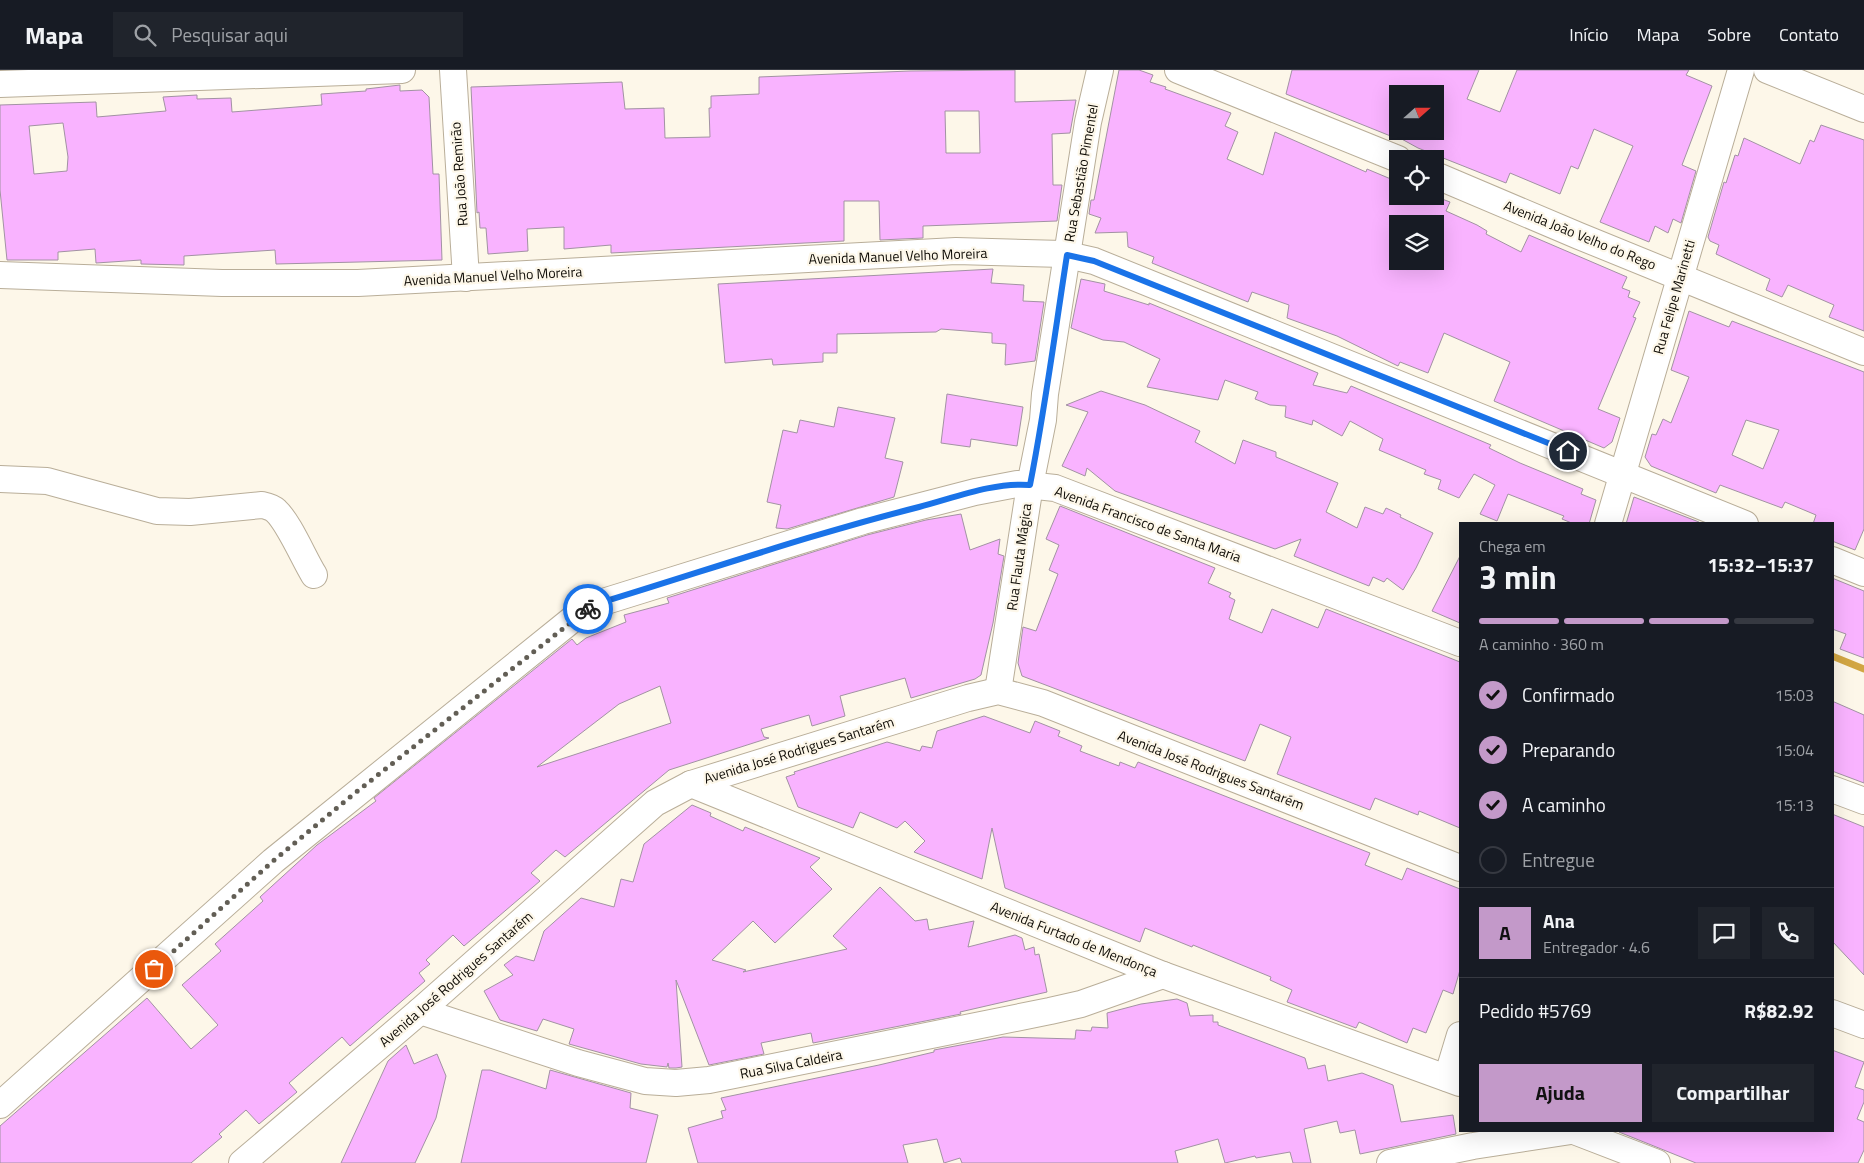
<!DOCTYPE html>
<html lang="pt">
<head>
<meta charset="utf-8">
<style>
  :root { --surface:#171b24; --page:#20242c; --text:#f1f3f6; --muted:#9ea1a6; --line:#363941; --accent:#c399c9 }
  body { margin:0; font-family:"Titillium Web",sans-serif; background:var(--page); color:var(--text); height:100vh; display:flex; flex-direction:column; font-size:19px; white-space:nowrap }
  * { box-sizing:border-box; margin:0 }
  p { font-size:16px; color:var(--muted) }
  .icon { flex:none; width:28px; height:28px; fill:none; stroke:currentColor; stroke-width:2; stroke-linecap:round; stroke-linejoin:round }
  .map { position:relative; flex:1; overflow:hidden }
  .panel { position:absolute; left:1459px; top:452px; width:375px; height:610px; display:flex; flex-direction:column; background:var(--surface); border-radius:0px; box-shadow:0 5px 20px #0002 }
  .panel>* { flex:none }
  .needle { width:32px; rotate:69deg }
  .tools { position:absolute; left:1389px; top:15px; display:grid; gap:10px }
  .tools a { display:grid; place-items:center; width:55px; height:55px; border-radius:0px; background:var(--surface); box-shadow:0 5px 20px #0002; font-size:25px }
  .pin { position:absolute; display:grid; place-items:center; width:42px; height:42px; color:#fff; margin:-21px; border:2px solid #fff; border-radius:50%; box-shadow:0 1px 5px #0007 }
  .courier { position:absolute; display:grid; place-items:center; width:50px; height:50px; margin:-25px; border:4px solid #1a73e8; border-radius:50%; background:#fff; color:#222; box-shadow:0 1px 6px #0007 }
  .head em { font-style:normal; font-weight:700 }
  .head div { display:flex; flex-direction:column-reverse }
  .head { display:flex; align-items:center; justify-content:space-between; height:85px; padding:0 20px }
  h1 { font-size:32px; font-weight:700; line-height:38px }
  .bar { display:grid; grid-template-columns:repeat(4,1fr); gap:8px 5px; align-content:center; height:60px; padding:0 20px }
  .bar i { height:6px; border-radius:4px; background:var(--line) }
  .bar .active { background:var(--accent) }
  .bar p { grid-column:span 4 }
  .line { display:flex; align-items:center; gap:12px; padding:0 20px; border-top:1px solid var(--line) }
  .line div { flex:1 }
  .round { display:grid; place-items:center; flex:none; width:52px; height:52px; border-radius:0px; background:var(--page) }
  ol { padding:0 20px; list-style:none }
  li { display:flex; align-items:center; gap:15px; height:55px }
  li p { margin-inline-start:auto }
  li .icon { padding:5px; border-radius:50%; background:var(--accent); color:#111; stroke-width:4 }
  li:last-child { color:var(--muted) }
  li i { width:28px; height:28px; border:2px solid var(--line); border-radius:50% }
  .button { display:flex; gap:10px; margin-top:auto; padding:10px 20px }
  .button a { flex:1; height:58px; border-radius:0px; background:var(--accent); color:#111; font-size:20px; font-weight:700; line-height:58px; text-align:center }
  .button a+a { background:var(--page); color:var(--text) }
  header { display:flex; align-items:center; gap:30px; box-sizing:border-box; height:70px; padding:0 25px; background:var(--surface); border-bottom:1px solid var(--line) }
  header strong { font-size:24px }
  nav { display:flex; gap:28px; margin-inline-start:auto; font-size:18px }
  .search { width:350px; height:45px; background:var(--page); display:flex; align-items:center; gap:12px; box-sizing:border-box; padding:0 18px; border-radius:0px; color:var(--muted); font-size:19px }
  .map>svg:first-child { display:block }
  .lines { fill:none; stroke-linecap:round; stroke-linejoin:round }
  .stream { stroke:#d2a643; stroke-width:7 }
  .building { fill:#f9b3ff; stroke:#a292a3; fill-rule:evenodd }
  .street-casing { stroke:#b9ae99; stroke-width:28 }
  .street { stroke:#fff; stroke-width:26 }
  .done { stroke:#625e55; stroke-width:5; stroke-dasharray:0 9 }
  .route { stroke:#1a73e8; stroke-width:6 }
  .labels { text-anchor:middle; stroke-width:4.5; stroke-linejoin:round; paint-order:stroke }
  .street-label { font-size:14px; fill:#0e0b05; stroke:#fdf7e9 }
</style>
</head>
<body>
<header>
<strong>Mapa</strong>
<div class="search"><svg class="icon" aria-label="search" viewBox="0 0 24 24"><circle cx="10" cy="10" r="6"/><path d="M15 15l6 6"/></svg>Pesquisar aqui</div>
<nav><a>Início</a><a>Mapa</a><a>Sobre</a><a>Contato</a></nav>
</header>
<div class="map">
<svg width="1864" height="1093" viewBox="0 0 1864 1093">
  <rect width="100%" height="100%" fill="#fdf7e9"/>
  <g class="lines">
    <polyline class="stream" points="1832,586 1864,599"/>
  </g>
  <g class="building">
    <path d="M1015,0v32l61,-2 -6,33 -18,1 1,51h9l-5,36 -134,5v12l-43,2 -1,-39h-35v40l-233,12v-8l-47,4v-22l-37,2 1,22 -40,3 -2,-26h-6l-1,-16 -2,1 -6,-126 151,-5 3,27 39,-1 1,30 45,-1 -1,-29h2v-12l48,-2v-17l151,-6zM945,41h34l1,42h-34z"/>
    <path d="M1119,0h20l14,5 -3,7 16,5 -1,2 66,24 -6,13 13,6 -11,27 36,16 12,-43 91,40 1,-3 31,13v14h36l16,6 -4,9 31,14 10,6 -1,3 35,18 8,-17 98,42 -5,11 8,3 -2,6 12,5 -7,15 3,1 -38,91 22,9 -8,24 -8,6 -110,-47 16,-39 -66,-29 -16,40 -28,-11 -2,4 -61,-30 -50,-18 2,-13 -37,-13 -4,10 -96,-39 2,-6 -26,-10 -1,-15 -32,1 6,-15 -12,-4 2,-14h3zM1398,154h37v37h-37z"/>
    <path d="M1292,0h187l-12,29 33,13 17,-42h172l-3,5 26,11 -30,79 14,6 -15,52 -8,-4 -5,14 -13,-7 -6,16 -49,-20 33,-76 -39,-17 -16,40 -7,-3 -11,28 -50,-21 -4,10 -88,-35 -20,-11v2l-112,-45zM1398,24h37v37h-37z"/>
    <path d="M400,15v6l22,-1 7,7 4,77h6l3,86 -166,4 -1,-14 -91,6v9l-43,-1v-4l-45,3 -1,-14 -37,3v8h-51l-7,-70v-85l96,-3 1,15 69,-6 -3,-14 34,-2v4l34,-1 1,14 90,-7 -1,-11 45,-3v-2zM63,53l5,34 -1,14 -33,3 -5,-48z"/>
    <polygon points="1821,55 1864,70 1864,261 1829,247 1834,235 1788,215 1782,227 1766,220 1770,209 1716,184 1719,175 1710,171 1708,167 1724,112 1726,113 1735,85 1738,86 1744,68 1800,94 1810,70 1814,72"/>
    <polygon points="993,199 991,213 1024,215 1023,231 1044,232 1035,291 1005,295 1006,274 992,273 992,263 941,259 936,262 837,264 837,283 823,283 823,292 773,295 772,289 725,293 718,214"/>
    <polygon points="1081,209 1105,214 1104,221 1149,235 1149,233 1318,303 1313,315 1347,323 1351,316 1491,375 1489,378 1520,393 1583,419 1581,424 1596,430 1589,454 1574,454 1562,449 1564,446 1508,424 1497,451 1480,444 1495,415 1474,404 1459,428 1438,419 1441,410 1424,404 1426,400 1379,380 1383,369 1350,351 1342,366 1313,350 1312,355 1285,347 1286,336 1270,335 1255,329 1258,322 1225,310 1218,330 1147,317 1160,289 1124,272 1103,270 1071,258"/>
    <path d="M1689,241l40,16 3,-6 132,51v157l-9,21 -23,-9v-17h-19l3,-9 -31,-13 -3,6 -62,-23 -4,8 -65,-27 -6,-9 7,-23 4,1 7,-16 8,4 18,-46 -18,-7zM1746,350l33,10 -16,39 -31,-14z"/>
    <polygon points="1101,321 1145,335 1200,361 1195,372 1235,394 1243,370 1276,382 1276,387 1338,413 1326,442 1357,458 1365,437 1383,444 1386,438 1401,445 1400,447 1433,463 1416,498 1403,520 1387,508 1384,512 1373,507 1369,516 1294,486 1301,469 1275,479 1115,421 1087,398 1085,406 1062,396 1088,342 1066,335"/>
    <polygon points="947,324 1023,337 1017,376 971,369 970,377 941,373"/>
    <polygon points="838,337 895,348 885,388 903,392 894,427 787,459 776,458 781,435 767,432 783,360 797,363 800,350 834,357"/>
    <polygon points="1634,427 1699,452 1699,454 1626,454"/>
    <polygon points="1060,436 1215,498 1208,513 1231,523 1229,527 1235,530 1229,549 1262,563 1272,539 1318,558 1326,539 1460,592 1460,758 1419,741 1418,745 1375,728 1370,740 1277,704 1291,667 1260,654 1245,691 1022,606 1018,593 1023,557 1036,561 1058,504 1049,500 1059,475 1046,469"/>
    <path d="M961,444l9,36 30,-11 -2,15 6,2 -11,67 -12,52 -6,4 -64,19 -6,-20 -65,18 5,20 -33,10 -3,-11 -48,14 3,8 5,1 -100,32 -104,87 -9,-7 -25,23 9,8 -76,65 -11,-11 -27,25 4,4 -11,9 6,8 -75,65 -8,-9 -53,46 8,9 -38,32 -13,-14 -27,24 3,3 -31,26h-191v-37l147,-128 44,51 27,-24 -36,-40 39,-34 -6,-7 48,-43 -3,-4 57,-52 59,-44 -2,-3 198,-159 5,6 9,-7 40,-16 -2,-7 45,-12 -2,-5 200,-63 59,-15zM660,616l11,37 -134,44 82,-63z"/>
    <polygon points="1460,486 1460,553 1432,541"/>
    <polygon points="1832,508 1864,521 1864,588 1840,579 1846,564 1832,559"/>
    <polygon points="1832,631 1864,645 1864,713 1832,701"/>
    <polygon points="984,646 1030,663 1035,651 1060,661 1058,666 1082,676 1080,681 1119,696 1120,692 1135,698 1138,692 1370,783 1365,795 1402,810 1407,798 1460,819 1460,900 1453,924 1443,920 1426,963 1413,958 1407,973 1359,952 1356,958 1287,932 1292,920 1270,910 1271,907 1193,875 1192,877 1145,858 1140,872 1005,818 992,758 982,809 914,782 925,771 905,751 897,758 860,742 853,758 798,737 786,707 795,704 794,702 887,672 920,681 922,676 932,678 937,661"/>
    <polygon points="692,735 711,743 710,746 743,761 745,757 820,788 810,797 832,819 775,873 753,851 712,890 746,900 743,902 847,879 833,866 880,817 915,851 927,849 929,860 974,851 968,877 1015,865 1022,868 1025,880 1034,877 1035,885 1039,884 1047,922 960,942 961,944 813,973 811,963 761,973 764,984 709,995 676,910 682,997 676,998 669,998 668,993 667,997 641,994 569,974 574,959 543,949 537,961 500,950 484,921 513,905 504,895 516,886 534,891 544,861 581,828 614,837 621,809 633,812 644,774"/>
    <polygon points="1832,744 1864,757 1864,905 1832,871"/>
    <polygon points="1177,929 1187,933 1190,946 1213,945 1213,952 1218,952 1218,955 1305,988 1308,999 1325,995 1328,1011 1362,1003 1393,1015 1401,1052 1453,1045 1456,1064 1360,1084 1355,1060 1340,1063 1337,1051 1304,1059 1311,1093 1293,1093 1290,1082 1256,1088 1255,1086 1225,1093 1218,1069 1175,1081 1178,1093 962,1093 960,1088 944,1093 937,1069 903,1075 908,1093 698,1093 688,1058 723,1048 721,1041 726,1040 721,1028 879,995 934,982 934,980 1003,967 1075,969 1076,960 1091,961 1092,957 1108,958 1107,943 1141,934"/>
    <polygon points="406,975 414,994 437,984 446,1006 436,1048 415,1093 341,1093 388,991"/>
    <polygon points="1832,980 1864,992 1855,1017 1864,1020 1864,1032 1857,1049 1864,1052 1864,1080 1858,1093 1696,1093 1619,1062 1832,1061"/>
    <polygon points="482,1000 490,1000 546,1019 550,1000 631,1023 630,1038 658,1045 646,1093 461,1093"/>
  </g>
  <g class="lines">
    <g class="street-casing">
      <g id="street">
        <polyline points="453,0 466,208"/>
        <polyline points="1178,0 1398,89"/>
        <polyline points="1767,0 1864,39"/>
        <polyline points="0,14 402,0"/>
        <polyline points="1435,105 1579,166 1864,282"/>
        <polyline points="0,205 222,213 358,213 956,181 1063,184 1094,191 1745,454"/>
        <path d="M0,409l47,2 110,30 33,1 72,-7c5,1 10,2 14,6 13,12 28,48 38,64"/>
        <polyline points="1608,454 1741,0"/>
        <polyline points="1832,490 1864,503"/>
        <polyline points="998,621 1030,415 1043,350 1045,324 1088,52 1100,0"/>
        <polyline points="691,714 1163,905 1460,1013"/>
        <polyline points="1832,719 1864,731"/>
        <polyline points="420,941 578,993 645,1011 676,1013 709,1010 1050,941 1081,934 1163,905"/>
        <polyline points="1832,943 1864,955"/>
        <polyline points="1447,1008 1460,965"/>
        <polyline points="0,1035 273,791 574,548 603,532 863,451 975,422 1017,414 1055,418 1460,573"/>
        <polyline points="1574,1061 1657,1093"/>
        <polyline points="242,1093 420,941 655,733 691,714 968,628 998,621 1043,633 1460,798"/>
        <polyline points="1390,1093 1473,1076 1571,1061"/>
      </g>
    </g>
    <use href="#street" class="street"/>
  </g>
  <g class="lines">
    <polyline class="done" points="154,899 273,791 350,727 588,539"/>
    <path class="route" d="M588,539l15,-7c105,-32 209,-68 316,-95 35,-9 74,-25 111,-22 15,-76 25,-153 37,-230l27,6 474,190"/>
  </g>
  <g class="labels">
    <g class="street-label">
      <text transform="translate(1081 103) rotate(-80)" y="5">Rua Sebastião Pimentel</text>
      <text transform="translate(459 104) rotate(-94)" y="5">Rua João Remirão</text>
      <text transform="translate(1580 165) rotate(22)" y="5">Avenida João Velho do Rego</text>
      <text transform="translate(898 186) rotate(-2)" y="5">Avenida Manuel Velho Moreira</text>
      <text transform="translate(493 206) rotate(-3)" y="5">Avenida Manuel Velho Moreira</text>
      <text transform="translate(1674 227) rotate(-74)" y="5">Rua Felipe Marinetti</text>
      <text transform="translate(1148 454) rotate(20)" y="5">Avenida Francisco de Santa Maria</text>
      <text transform="translate(1019 487) rotate(-82)" y="5">Rua Flauta Mágica</text>
      <text transform="translate(799 680) rotate(-17)" y="5">Avenida José Rodrigues Santarém</text>
      <text transform="translate(1211 700) rotate(21)" y="5">Avenida José Rodrigues Santarém</text>
      <text transform="translate(1074 869) rotate(22)" y="5">Avenida Furtado de Mendonça</text>
      <text transform="translate(456 909) rotate(-41)" y="5">Avenida José Rodrigues Santarém</text>
      <text transform="translate(791 994) rotate(-11)" y="5">Rua Silva Caldeira</text>
    </g>
  </g>
</svg>
<div class="tools">
<a><svg class="needle" viewBox="-14 -14 28 28"><path d="M0-13l5 13h-10z" fill="#e53935"/><path d="M0 13l5-13h-10z" fill="#9ea1a6"/></svg></a>
<a><svg class="icon" aria-label="locate" viewBox="0 0 24 24"><circle cx="12" cy="12" r="6"/><path d="M12 2v4M12 18v4M2 12h4M18 12h4"/></svg></a>
<a><svg class="icon" aria-label="layers" viewBox="0 0 24 24"><path d="M12 4l9 5-9 5-9-5zM3 14l9 5 9-5"/></svg></a>
</div>
<div class="pin" style="left:154px;top:899px;background:#ea580c"><svg class="icon" aria-label="bag" viewBox="0 0 24 24"><path d="M5 8h14l-1 12H6zM9 8a3 3 0 0 1 6 0"/></svg></div>
<div class="pin" style="left:1568px;top:381px;background:#1f2937"><svg class="icon" aria-label="home" viewBox="0 0 24 24"><path d="M3 11l9-7 9 7M6 9v11h12V9"/></svg></div>
<div class="courier" style="left:588px;top:539px"><svg class="icon" aria-label="bike" viewBox="0 0 24 24"><circle cx="6" cy="16" r="4"/><circle cx="18" cy="16" r="4"/><path d="M6 16l4-8h5l3 8M10 8l3 8H6M13 5h3"/></svg></div>
<section class="panel">
<div class="head"><div><h1>3 min</h1><p>Chega em</p></div><em>15:32–15:37</em></div>
<div class="bar"><i class="active"></i><i class="active"></i><i class="active"></i><i></i><p>A caminho · 360 m</p></div>
<ol>
<li><svg class="icon" aria-label="check" viewBox="0 0 24 24"><path d="M5 12l5 5 9-10"/></svg>Confirmado<p>15:03</p></li>
<li><svg class="icon" aria-label="check" viewBox="0 0 24 24"><path d="M5 12l5 5 9-10"/></svg>Preparando<p>15:04</p></li>
<li><svg class="icon" aria-label="check" viewBox="0 0 24 24"><path d="M5 12l5 5 9-10"/></svg>A caminho<p>15:13</p></li>
<li><i></i>Entregue</li>
</ol>
<div class="line" style="height:90px"><b class="round" style="background:var(--accent);color:#111">A</b><div><b>Ana</b><p>Entregador · 4.6</p></div><a class="round"><svg class="icon" aria-label="chat" viewBox="0 0 24 24"><path d="M4 5h16v11H9l-5 4z"/></svg></a><a class="round"><svg class="icon" aria-label="phone" viewBox="0 0 24 24"><path d="M5 4h4l2 5-3 2q2 4 5 5l2-3 5 2v4C11 20 4 13 5 4z"/></svg></a></div>
<div class="line" style="height:65px"><div>Pedido #5769</div><b>R$82.92</b></div>
<div class="button"><a>Ajuda</a><a>Compartilhar</a></div>
</section>
</div>
</body>
</html>
